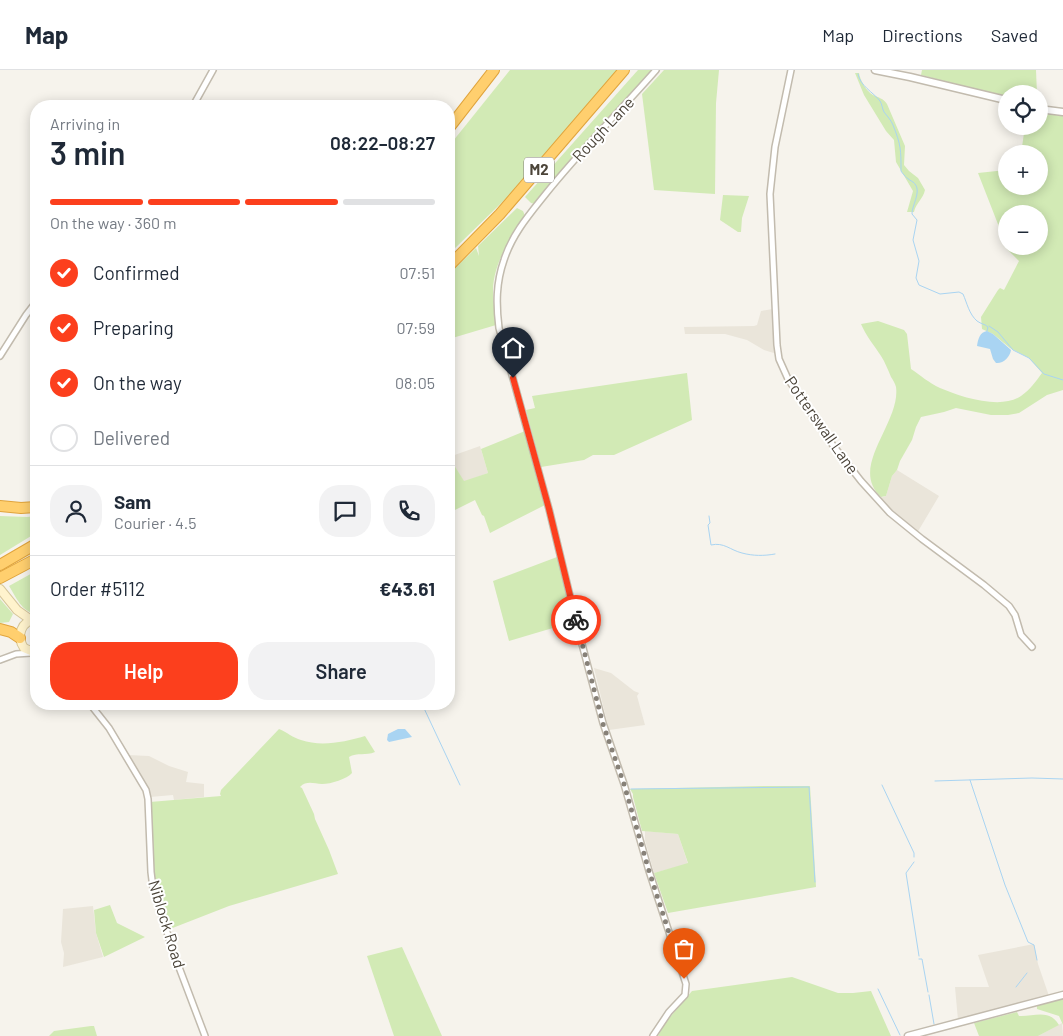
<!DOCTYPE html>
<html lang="en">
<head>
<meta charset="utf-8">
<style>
  :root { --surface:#fff; --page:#f2f2f3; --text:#1f2937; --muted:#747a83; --line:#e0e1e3; --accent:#fc3f1d }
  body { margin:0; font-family:Barlow,sans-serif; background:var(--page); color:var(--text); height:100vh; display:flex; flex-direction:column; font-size:19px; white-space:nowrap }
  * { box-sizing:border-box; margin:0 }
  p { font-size:16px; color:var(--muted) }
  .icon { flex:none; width:28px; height:28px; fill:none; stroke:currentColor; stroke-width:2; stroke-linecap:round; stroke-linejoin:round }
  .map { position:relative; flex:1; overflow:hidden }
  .drawer { position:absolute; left:30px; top:30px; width:425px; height:610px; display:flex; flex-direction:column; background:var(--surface); border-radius:20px; box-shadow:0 2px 12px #0003 }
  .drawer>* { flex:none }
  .fabs { position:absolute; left:998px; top:15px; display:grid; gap:10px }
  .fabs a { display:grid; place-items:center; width:50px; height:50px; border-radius:50%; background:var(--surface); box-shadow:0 2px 12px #0003; font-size:25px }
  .pin { position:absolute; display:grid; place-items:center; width:42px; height:42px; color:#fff; margin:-51px -21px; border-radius:50% 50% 50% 0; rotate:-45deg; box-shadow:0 0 5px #0007 }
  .pin .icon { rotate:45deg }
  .courier { position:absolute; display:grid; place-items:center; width:50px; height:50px; margin:-25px; border:4px solid #fc3f1d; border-radius:50%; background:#fff; color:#222; box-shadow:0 1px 6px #0007 }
  .summary em { font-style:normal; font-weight:600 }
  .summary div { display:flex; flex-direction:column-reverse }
  .summary { display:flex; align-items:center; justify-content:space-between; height:85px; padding:0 20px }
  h1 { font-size:32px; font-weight:600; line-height:38px }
  .bar { display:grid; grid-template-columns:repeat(4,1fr); gap:8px 5px; align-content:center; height:60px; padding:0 20px }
  .bar i { height:6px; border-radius:4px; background:var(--line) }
  .bar .current { background:var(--accent) }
  .bar p { grid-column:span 4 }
  .line { display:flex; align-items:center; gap:12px; padding:0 20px; border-top:1px solid var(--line) }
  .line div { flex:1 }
  .round { display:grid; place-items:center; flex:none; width:52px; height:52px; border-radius:20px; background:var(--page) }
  ol { padding:0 20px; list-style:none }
  li { display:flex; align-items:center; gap:15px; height:55px }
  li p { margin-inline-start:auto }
  li .icon { padding:5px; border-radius:50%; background:var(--accent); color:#fff; stroke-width:4 }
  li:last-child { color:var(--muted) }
  li i { width:28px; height:28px; border:2px solid var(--line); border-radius:50% }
  .action { display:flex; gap:10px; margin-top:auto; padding:10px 20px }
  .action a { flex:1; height:58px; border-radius:20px; background:var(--accent); color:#fff; font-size:20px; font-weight:600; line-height:58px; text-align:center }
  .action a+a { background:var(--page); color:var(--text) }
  header { display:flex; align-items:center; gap:30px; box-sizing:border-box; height:70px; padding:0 25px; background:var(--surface); border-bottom:1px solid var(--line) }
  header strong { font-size:24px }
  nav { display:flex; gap:28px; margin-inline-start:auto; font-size:18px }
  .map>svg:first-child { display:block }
  .residential { fill:#eae5da }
  .green { fill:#d2eab5; fill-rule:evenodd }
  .water { fill:#a9d4f2 }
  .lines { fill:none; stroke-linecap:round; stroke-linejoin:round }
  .stream { stroke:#a9d4f2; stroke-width:1 }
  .minor-casing { stroke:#c2bbae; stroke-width:8 }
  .tertiary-casing { stroke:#c2bbae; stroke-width:9 }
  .secondary-casing { stroke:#d6c79b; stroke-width:10 }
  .motorway-casing { stroke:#e0a43c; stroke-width:12 }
  .minor { stroke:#fff; stroke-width:5 }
  .tertiary { stroke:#fff; stroke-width:6 }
  .secondary { stroke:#fff3cd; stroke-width:8 }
  .motorway { stroke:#ffcf6e; stroke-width:10 }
  .done { stroke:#878178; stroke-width:5; stroke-dasharray:0 9 }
  .route { stroke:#fc3f1d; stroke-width:6 }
  .labels { text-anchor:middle; stroke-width:4; stroke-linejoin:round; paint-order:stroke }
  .shield { fill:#fff; stroke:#817c74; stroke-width:1 }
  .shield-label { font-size:15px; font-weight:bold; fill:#4b4439 }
  .street-label { font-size:16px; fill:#4b4439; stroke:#fff }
</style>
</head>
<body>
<header>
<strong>Map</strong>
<nav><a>Map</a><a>Directions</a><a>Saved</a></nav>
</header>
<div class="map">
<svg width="1063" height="966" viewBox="0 0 1063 966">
  <rect width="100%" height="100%" fill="#f6f3ec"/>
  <g class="residential">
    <polygon points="773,239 777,284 764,280 747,270 725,264 685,264 684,257 754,256 757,255 761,241"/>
    <polygon points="480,376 488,403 464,412 449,387"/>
    <polygon points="897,400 939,426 917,463 894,445 880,428 886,426 892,406"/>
    <polygon points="594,598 611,603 634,621 639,623 637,626 645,655 609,660"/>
    <polygon points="128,685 149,686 169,696 188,702 186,712 204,714 204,727 174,730 173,725 150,727"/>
    <polygon points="645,761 678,764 688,794 654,803 645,770"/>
    <polygon points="93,836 96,863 103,887 63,897 64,883 61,872 63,839"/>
    <polygon points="1034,874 1038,894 1049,926 1025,931 958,950 955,917 989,917 978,885"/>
    <polygon points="1062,953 1063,966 1038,966"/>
  </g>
  <g class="green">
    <polygon points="510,0 617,0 525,110 449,184 449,76"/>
    <polygon points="638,0 653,0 535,134 531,133 525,127"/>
    <polygon points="664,0 719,0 716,33 715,124 654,120 642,24"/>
    <polygon points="922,0 1036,0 1037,24 1006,24 1006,27 921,5"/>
    <path d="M855,3h4c1,7 7,18 14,22 6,3 10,3 14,9l18,42 -1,19 5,6 9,7 7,12c-2,9 -9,13 -11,22h-7l6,-21 -17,-29 -2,-22 -8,-9 -22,-36z"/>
    <path d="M1039,43l24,3v274l-16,5 -28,18 -11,2h-17l-35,-7 -12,4 -23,5 -5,10 -4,13 -12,21 -3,9 -5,6 -6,20 -5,1c-33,-30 20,-74 15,-110 -1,-4 -3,-7 -5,-10 -3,-7 -6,-15 -10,-21 -7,-11 -15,-20 -20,-32l17,-3 26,9 3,4 4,35c9,6 18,14 29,19 21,9 61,22 81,8 9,-6 15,-15 21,-23l-13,-15 -19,-10 -17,-14 -11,-5 -1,-12 17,-27 2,-2 4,2 15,-29 -15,-15v-8l-1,-1 -25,-64 28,-3v16h33v-32h-18l4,-28h14zM1006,144h33v32h-33z"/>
    <polygon points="723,125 749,126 742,148 741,162 738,162 720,150"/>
    <path d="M517,138l6,3 2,5c-14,21 -31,46 -32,73 0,11 2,24 3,36l-47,14v-65l27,-26 3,8 -1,-10z"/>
    <polygon points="687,303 692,350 614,385 593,385 584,390 541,397 526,340 535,338 532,326"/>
    <polygon points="525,361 545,435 490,463 484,446 482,445 475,430 449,443 449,387 464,411 488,403 481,379"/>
    <polygon points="0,446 27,447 36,446 36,463 0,485"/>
    <polygon points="557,487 559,487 573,552 509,571 493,511"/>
    <path d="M36,501v43c-14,-2 -20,-17 -27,-28z"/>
    <polygon points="0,529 13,544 9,552 0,553"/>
    <path d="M279,659c8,3 14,9 22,11 20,7 44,2 64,-4l10,16c-9,4 -18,0 -26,5l3,16c-5,6 -21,11 -30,11 -8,0 -15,-4 -22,3l2,1 12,26 1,5 14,31 9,24 -109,32 -59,23 -16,-52 -4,-75 71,-6 -1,-2 1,-4z"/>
    <polygon points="767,716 810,716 816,817 668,843 654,803 688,793 678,764 642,761 633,727 633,724 630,719"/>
    <polygon points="110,835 117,853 145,867 104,887 96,863 94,840"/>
    <polygon points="402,877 442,966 394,966 367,886"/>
    <polygon points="792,907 838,923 853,923 871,921 891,966 658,966 665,953 692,921"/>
    <polygon points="1063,928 1063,955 1059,946 1037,939 1037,935"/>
    <path d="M1017,942l2,4c14,1 30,-8 40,9l-21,11h-59l-5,-13z"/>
    <polygon points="91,956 94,956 97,966 49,966 54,961"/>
  </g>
  <g class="water">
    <path d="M987,261l6,3 18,16c-1,7 -8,14 -15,13l-3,-4 -3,-10 -13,-3c1,-7 3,-14 10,-15z"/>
    <polygon points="398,659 405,659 412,667 389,672 387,670 388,664"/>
  </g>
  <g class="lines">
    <g class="stream">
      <path d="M858,4c2,12 15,18 22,27 2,3 2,7 4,11 3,4 7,8 9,13 8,20 8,25 8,46 4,6 7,8 12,11 10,8 -1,22 -1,32l5,6 -4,20 6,21 -3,17 3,7 21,9 19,-2 4,2c4,9 6,20 14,27 4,3 8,3 11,6l-1,4"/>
      <polyline points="989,256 998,262 1013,280 1029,288 1044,304 1063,310"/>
      <path d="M709,446l1,7 -2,2 3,20c13,-3 19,5 31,8 11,3 22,3 33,1"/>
      <polyline points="422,634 460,715"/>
      <polyline points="970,710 1005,815 1028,872 1034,875 1037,890"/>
      <polyline points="935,711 1032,708 1063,709"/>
      <polyline points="882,715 914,783 914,787"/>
      <polyline points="631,719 809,717 815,812"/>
      <polyline points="914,792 906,803 919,886"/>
      <polyline points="919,889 922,889 928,922"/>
      <polyline points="1016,917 1027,903"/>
      <polyline points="878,919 900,965"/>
      <polyline points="929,925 934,954"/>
    </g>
    <g class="minor-casing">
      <g id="minor">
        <polyline points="791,0 775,77 770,124 777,275 779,289 788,309 832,374 861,411 890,443 922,469 984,515 1009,536 1015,545 1021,565 1032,577"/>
        <polyline points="193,36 213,0"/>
        <polyline points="0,286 26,245 36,232"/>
        <polyline points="0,590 16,584 31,583"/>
        <polyline points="90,634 109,658 146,720 148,729 151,802 153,818 174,884 205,966"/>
        <path d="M653,966l16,-24 16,-17 1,-11 -37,-113 -25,-87 -21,-61 -24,-90 -30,-124 -50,-181c-3,-24 -3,-45 5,-68 8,-25 24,-44 40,-64 35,-44 75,-84 112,-126"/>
      </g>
    </g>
    <g class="tertiary-casing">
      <g id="tertiary">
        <polyline points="875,0 910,7 1006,30"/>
        <polyline points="1039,39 1063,42"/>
        <polyline points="908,966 1063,925"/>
      </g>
    </g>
    <g class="secondary-casing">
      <g id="secondary">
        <polyline points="0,519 17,540 31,550"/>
        <path d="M36,549c-15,2 -20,17 -12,29l12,5"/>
      </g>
    </g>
    <g class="motorway-casing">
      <g id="motorway">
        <polyline points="449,58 494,0"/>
        <polyline points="449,196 500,144 624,0"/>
        <polyline points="0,436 21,438 36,437"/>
        <polyline points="0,495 36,474"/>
        <polyline points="0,508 36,489"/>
        <polyline points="0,559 11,562 20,568"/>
      </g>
    </g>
    <use href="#minor" class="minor"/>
    <use href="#tertiary" class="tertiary"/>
    <use href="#secondary" class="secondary"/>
    <use href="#motorway" class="motorway"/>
  </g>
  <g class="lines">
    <polyline class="done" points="576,550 603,654 624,714 649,801 684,909"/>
    <polyline class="route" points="513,308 549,439 576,550"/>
  </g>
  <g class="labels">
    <rect class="shield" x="524" y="87.5" width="30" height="25" rx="4"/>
    <g class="shield-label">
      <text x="539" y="105">M2</text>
    </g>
    <g class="street-label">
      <text transform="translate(603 59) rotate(-47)" y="6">Rough Lane</text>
      <text transform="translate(822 355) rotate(55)" y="6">Potterswall Lane</text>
      <text transform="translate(167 854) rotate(73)" y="6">Niblock Road</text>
    </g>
  </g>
</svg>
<div class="fabs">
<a><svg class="icon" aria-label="locate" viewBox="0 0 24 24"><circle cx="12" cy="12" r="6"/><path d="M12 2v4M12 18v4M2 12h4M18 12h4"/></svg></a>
<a>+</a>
<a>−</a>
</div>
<div class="pin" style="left:684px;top:909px;background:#ea580c"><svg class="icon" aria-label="bag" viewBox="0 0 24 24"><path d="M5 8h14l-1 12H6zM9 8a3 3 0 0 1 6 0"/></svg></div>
<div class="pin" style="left:513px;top:308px;background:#1f2937"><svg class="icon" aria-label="home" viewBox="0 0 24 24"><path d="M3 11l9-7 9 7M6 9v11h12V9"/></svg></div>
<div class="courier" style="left:576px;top:550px"><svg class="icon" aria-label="bike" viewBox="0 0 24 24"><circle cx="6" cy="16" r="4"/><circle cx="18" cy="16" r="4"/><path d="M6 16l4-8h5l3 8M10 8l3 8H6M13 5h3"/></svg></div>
<section class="drawer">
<div class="summary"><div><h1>3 min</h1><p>Arriving in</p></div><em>08:22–08:27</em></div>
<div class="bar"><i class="current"></i><i class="current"></i><i class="current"></i><i></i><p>On the way · 360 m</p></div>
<ol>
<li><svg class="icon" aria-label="check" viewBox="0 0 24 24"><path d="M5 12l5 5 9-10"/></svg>Confirmed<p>07:51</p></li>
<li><svg class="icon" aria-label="check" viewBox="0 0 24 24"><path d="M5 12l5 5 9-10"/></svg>Preparing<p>07:59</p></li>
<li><svg class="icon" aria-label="check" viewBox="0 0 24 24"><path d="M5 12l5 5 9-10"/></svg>On the way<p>08:05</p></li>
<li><i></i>Delivered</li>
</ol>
<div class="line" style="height:90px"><a class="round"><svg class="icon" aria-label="person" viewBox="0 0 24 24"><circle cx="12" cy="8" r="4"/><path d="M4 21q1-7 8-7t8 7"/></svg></a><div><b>Sam</b><p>Courier · 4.5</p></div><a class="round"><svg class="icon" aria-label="chat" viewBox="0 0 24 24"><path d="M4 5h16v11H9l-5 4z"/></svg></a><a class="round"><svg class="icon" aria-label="phone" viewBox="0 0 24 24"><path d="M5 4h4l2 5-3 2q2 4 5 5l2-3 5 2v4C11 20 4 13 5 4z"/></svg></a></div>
<div class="line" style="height:65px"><div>Order #5112</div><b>€43.61</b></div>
<div class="action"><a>Help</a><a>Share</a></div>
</section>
</div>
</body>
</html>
